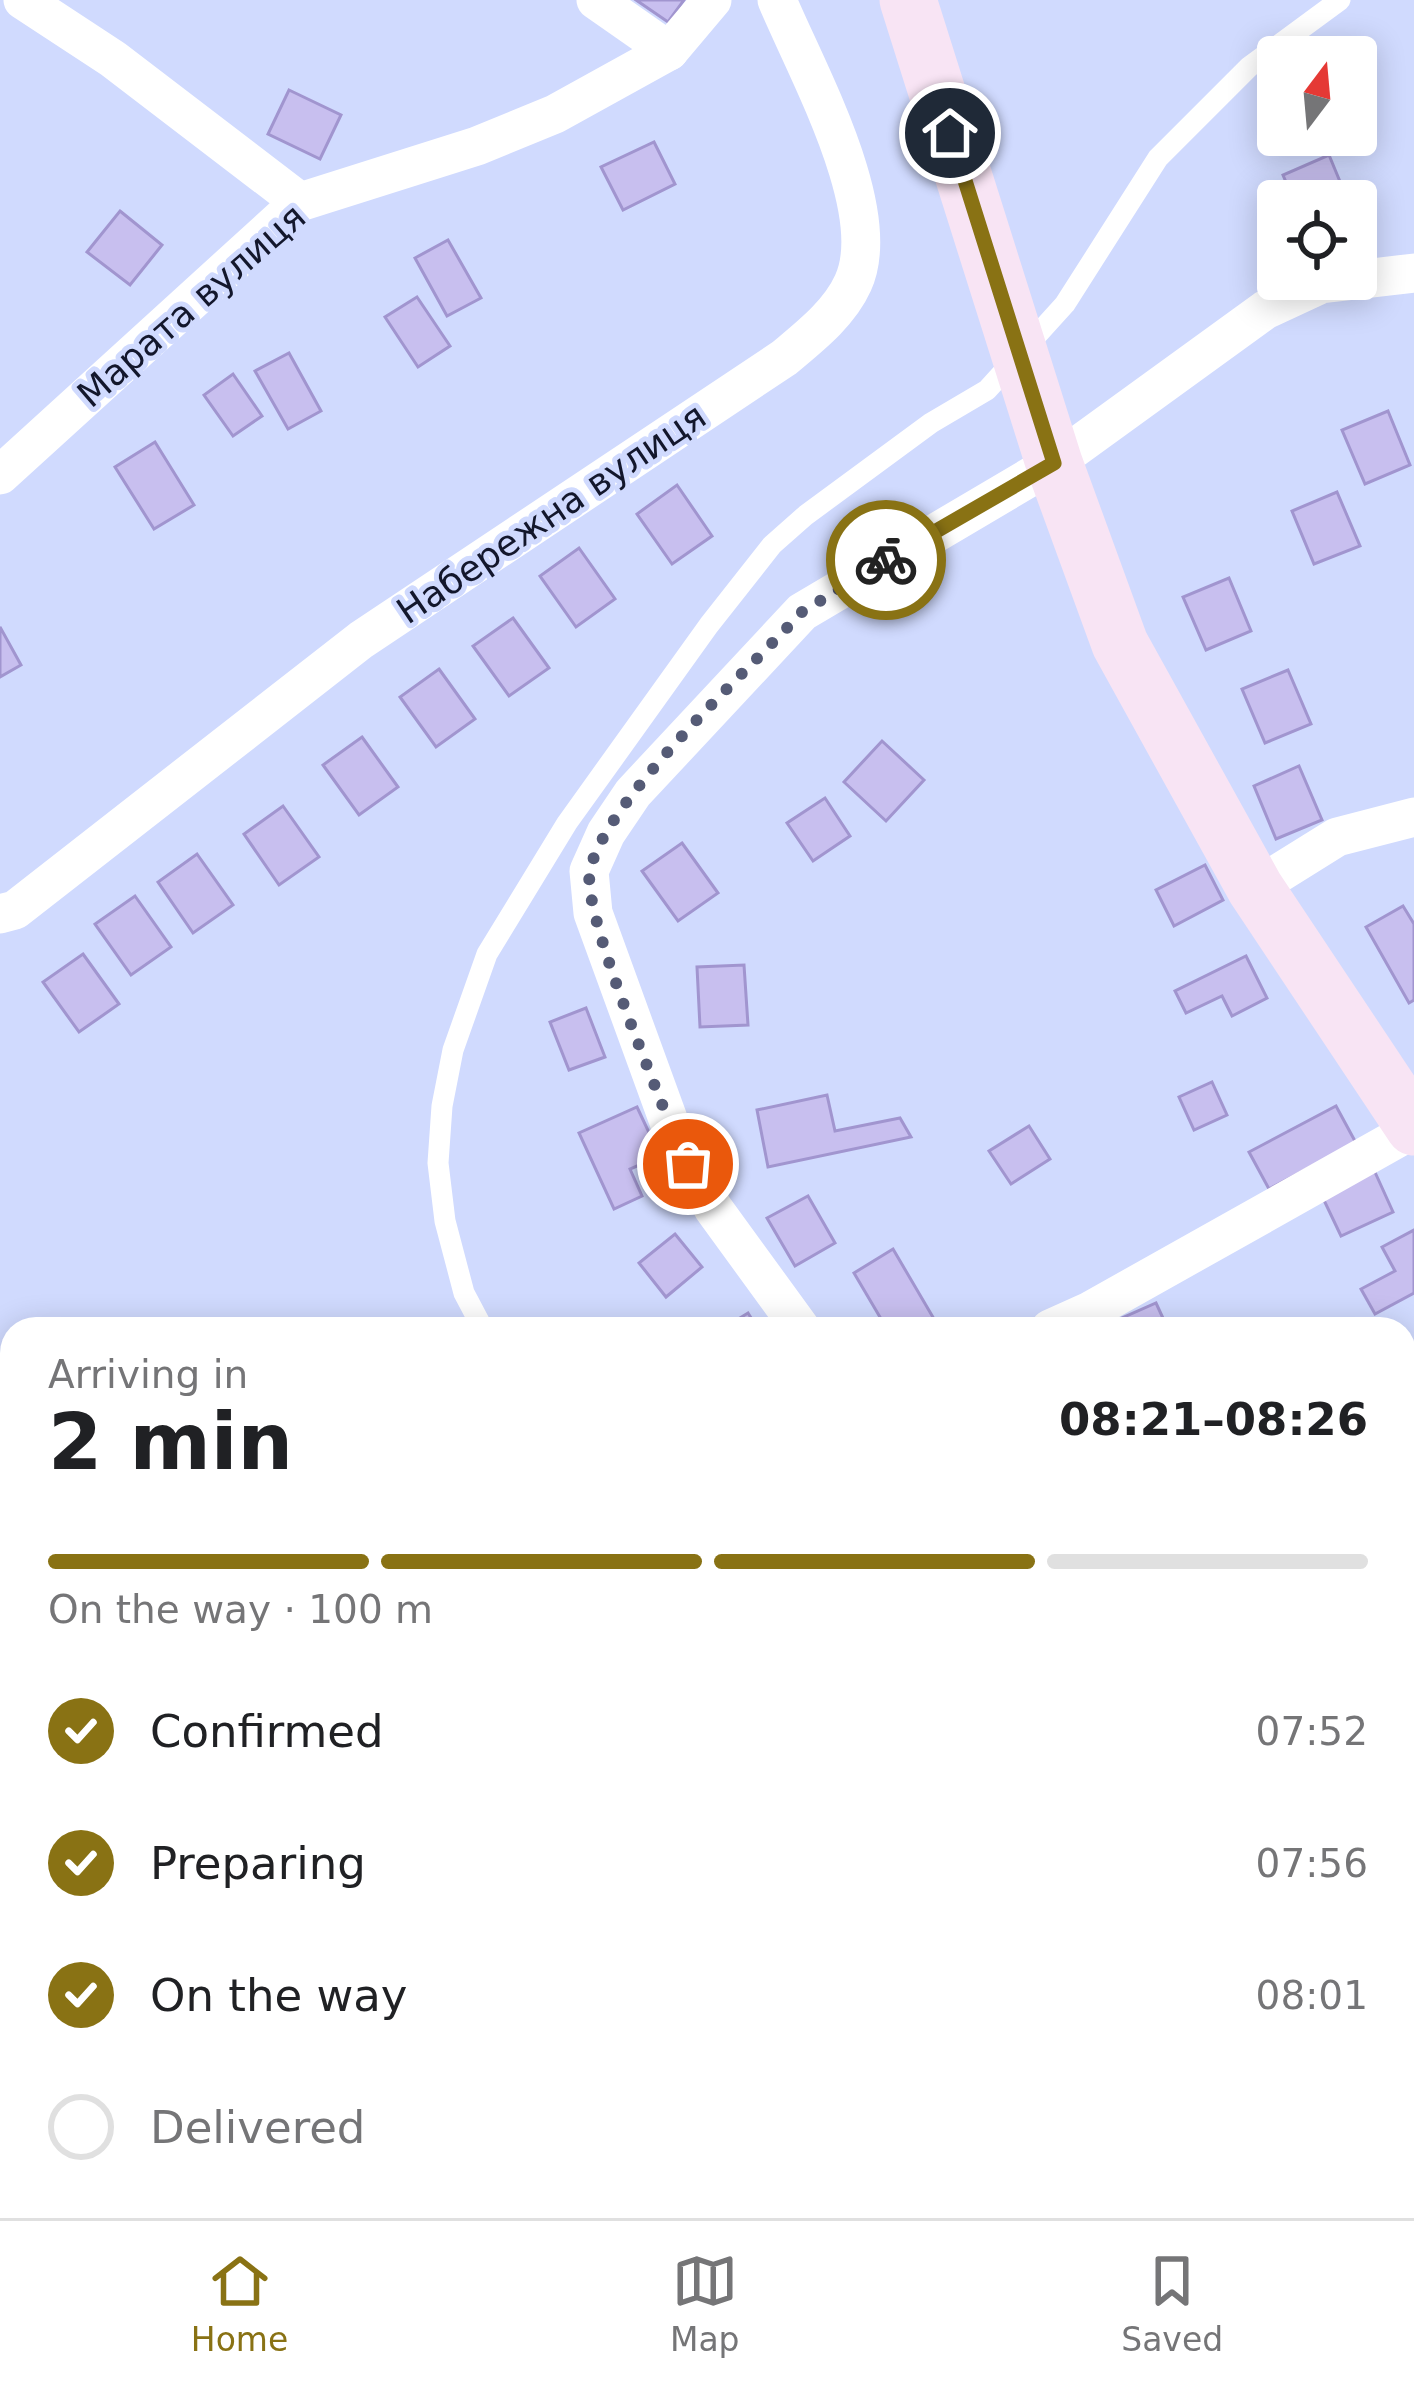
<!DOCTYPE html>
<html lang="en">
<head>
<meta charset="utf-8">
<style>
  :root { --surface:#fff; --page:#f6f6f6; --text:#202124; --muted:#757577; --line:#e0e0e0; --accent:#897214 }
  body { margin:0; font-family:"DejaVu Sans",sans-serif; background:var(--page); color:var(--text); height:100vh; display:flex; flex-direction:column; font-size:45px; white-space:nowrap }
  * { box-sizing:border-box; margin:0 }
  p { font-size:39px; color:var(--muted) }
  .icon { flex:none; width:66px; height:66px; fill:none; stroke:currentColor; stroke-width:2; stroke-linecap:round; stroke-linejoin:round }
  .map { position:relative; flex:1; overflow:hidden }
  .panel { position:absolute; left:0px; top:1317px; width:1416px; height:903px; display:flex; flex-direction:column; background:var(--surface); border-radius:36px 36px 0 0; box-shadow:0 6px 30px #0003 }
  .panel>* { flex:none }
  .needle { width:78px; rotate:16deg }
  .buttons { position:absolute; left:1257px; top:36px; display:grid; gap:24px }
  .buttons a { display:grid; place-items:center; width:120px; height:120px; border-radius:12px; background:var(--surface); box-shadow:0 6px 30px #0003; font-size:60px }
  .pin { position:absolute; display:grid; place-items:center; width:102px; height:102px; color:#fff; margin:-51px; border:6px solid #fff; border-radius:50%; box-shadow:0 3px 12px #0007 }
  .courier { position:absolute; display:grid; place-items:center; width:120px; height:120px; margin:-60px; border:9px solid #897214; border-radius:50%; background:#fff; color:#222; box-shadow:0 3px 15px #0007 }
  .head em { font-style:normal; font-weight:700 }
  .head div { display:flex; flex-direction:column-reverse }
  .head { display:flex; align-items:center; justify-content:space-between; height:204px; padding:0 48px }
  h1 { font-size:78px; font-weight:700; line-height:90px }
  .bar { display:grid; grid-template-columns:repeat(4,1fr); gap:18px 12px; align-content:center; height:144px; padding:0 48px }
  .bar i { height:15px; border-radius:9px; background:var(--line) }
  .bar .selected { background:var(--accent) }
  .bar p { grid-column:span 4 }
  ol { padding:0 48px; list-style:none }
  li { display:flex; align-items:center; gap:36px; height:132px }
  li p { margin-inline-start:auto }
  li .icon { padding:12px; border-radius:50%; background:var(--accent); color:#fff; stroke-width:4 }
  li:last-child { color:var(--muted) }
  li i { width:66px; height:66px; border:6px solid var(--line); border-radius:50% }
  .menu { display:flex; justify-content:space-around; align-items:center; height:168px; border-top:3px solid var(--line); background:var(--surface); font-size:33px; color:var(--muted) }
  .menu a { display:grid; justify-items:center; gap:6px }
  .menu .selected { color:var(--accent) }
  .map>svg:first-child { display:block }
  .building { fill:#c8bfef; stroke:#a195cf; stroke-width:3 }
  .lines { fill:none; stroke-linecap:round; stroke-linejoin:round }
  .lane { stroke:#fff; stroke-width:21 }
  .street { stroke:#fff; stroke-width:39 }
  .secondary { stroke:#f8e4f4; stroke-width:57 }
  .done { stroke:#555b76; stroke-width:12; stroke-dasharray:0 21.6 }
  .route { stroke:#897214; stroke-width:15 }
  .labels { text-anchor:middle; stroke-width:10; stroke-linejoin:round; paint-order:stroke }
  .street-label { font-size:36px; fill:#13172c; stroke:#d0dafe }
</style>
</head>
<body>
<div class="map">
<svg width="1414" height="2218" viewBox="0 0 1414 2218">
  <rect width="100%" height="100%" fill="#d0dafe"/>
  <g class="building">
    <polygon points="636,0 684,0 668,22"/>
    <polygon points="289,90 341,115 320,159 268,134"/>
    <polygon points="654,142 675,184 623,210 601,167"/>
    <polygon points="1329,155 1348,201 1294,201 1283,175"/>
    <polygon points="120,211 162,245 130,285 87,252"/>
    <polygon points="448,240 481,298 447,316 415,258"/>
    <polygon points="417,297 450,346 418,367 385,317"/>
    <polygon points="289,353 321,411 288,429 255,371"/>
    <polygon points="233,374 262,416 233,436 204,395"/>
    <polygon points="1388,411 1410,465 1365,484 1342,430"/>
    <polygon points="155,442 194,505 154,529 115,467"/>
    <polygon points="677,485 712,536 672,564 637,514"/>
    <polygon points="1337,492 1360,546 1314,564 1292,511"/>
    <polygon points="579,548 615,599 576,627 540,576"/>
    <polygon points="1229,578 1251,631 1206,650 1183,597"/>
    <polygon points="513,618 549,668 509,696 473,646"/>
    <polygon points="0,627 21,665 0,677"/>
    <polygon points="439,669 475,719 436,747 400,697"/>
    <polygon points="1288,670 1311,724 1265,743 1242,689"/>
    <polygon points="362,737 398,787 359,815 323,765"/>
    <polygon points="882,741 924,780 886,821 844,782"/>
    <polygon points="1299,766 1322,820 1276,839 1254,786"/>
    <polygon points="825,798 850,836 813,861 787,823"/>
    <polygon points="283,806 319,857 279,885 244,834"/>
    <polygon points="682,843 718,893 678,921 642,871"/>
    <polygon points="197,854 233,905 193,933 158,882"/>
    <polygon points="1205,865 1223,900 1174,926 1156,890"/>
    <polygon points="135,896 171,947 131,975 95,924"/>
    <polygon points="1403,906 1414,924 1414,1000 1409,1003 1366,927"/>
    <polygon points="83,954 119,1004 79,1032 43,982"/>
    <polygon points="1246,956 1267,998 1232,1016 1222,996 1186,1013 1175,991"/>
    <polygon points="744,965 748,1025 700,1027 697,967"/>
    <polygon points="586,1008 605,1057 569,1070 550,1022"/>
    <polygon points="1212,1082 1227,1115 1194,1130 1179,1097"/>
    <polygon points="827,1095 835,1131 900,1118 911,1137 768,1167 757,1110"/>
    <polygon points="1336,1106 1356,1143 1269,1189 1249,1152"/>
    <polygon points="637,1107 660,1156 630,1169 642,1196 614,1209 579,1133"/>
    <polygon points="1029,1126 1050,1159 1011,1184 989,1151"/>
    <polygon points="1374,1170 1393,1212 1341,1236 1321,1194"/>
    <polygon points="808,1196 835,1243 795,1266 767,1218"/>
    <polygon points="1414,1230 1414,1293 1375,1314 1361,1289 1395,1271 1382,1247"/>
    <polygon points="675,1234 702,1267 666,1297 639,1263"/>
    <polygon points="893,1249 934,1319 917,1329 887,1329 854,1273"/>
    <polygon points="1156,1303 1168,1329 1117,1329 1113,1322"/>
    <polygon points="748,1313 758,1329 722,1329"/>
    <polygon points="12,1657 12,1685 0,1673"/>
    <polygon points="0,1733 12,1744 0,1763"/>
    <polygon points="1414,1943 1414,2000 1404,2006 1404,1950"/>
    <polygon points="400,2208 438,2208 450,2218 391,2218"/>
    <polygon points="682,2208 706,2208 717,2218 672,2218"/>
  </g>
  <g class="lines">
    <g class="lane">
      <polyline points="483,1329 464,1293 445,1221 438,1163 442,1106 453,1050 487,954 567,823 709,625 772,545 806,515 931,423 987,390 1065,304 1158,158 1249,67 1340,0"/>
      <polyline points="967,2208 972,2218"/>
    </g>
    <g class="street">
      <polyline points="23,0 113,59 300,202"/>
      <polyline points="596,0 669,51"/>
      <polyline points="0,475 300,202 477,146 555,114 669,51 712,0"/>
      <polyline points="1255,888 1337,837 1414,817"/>
      <path d="M0,914l15,-4 346,-270 423,-282c25,-21 55,-44 69,-75 33,-72 -47,-213 -76,-283"/>
      <polyline points="801,1329 713,1208 672,1130 593,913 589,871 606,833 633,793 802,612 1054,463 1265,310 1321,284 1414,273"/>
      <polyline points="1050,1329 1090,1311 1414,1129"/>
      <polyline points="0,1708 12,1718"/>
      <polyline points="1404,2202 1414,2215"/>
      <polyline points="605,2208 617,2218"/>
    </g>
    <polyline class="secondary" points="908,0 1054,463 1120,644 1255,888 1414,1127"/>
  </g>
  <g class="lines">
    <path class="done" d="M688,1164l-16,-34c-18,-49 -91,-220 -82,-260 15,-67 145,-188 195,-240l17,-18 84,-52"/>
    <polyline class="route" points="886,560 1054,463 950,133"/>
  </g>
  <g class="labels">
    <g class="street-label">
      <text transform="translate(191 305) rotate(-41)" y="13">Марата вулиця</text>
      <text transform="translate(551 513) rotate(-34)" y="13">Набережна вулиця</text>
    </g>
  </g>
</svg>
<div class="buttons">
<a><svg class="needle" viewBox="-14 -14 28 28"><path d="M0-13l5 13h-10z" fill="#e53935"/><path d="M0 13l5-13h-10z" fill="#757577"/></svg></a>
<a><svg class="icon" aria-label="locate" viewBox="0 0 24 24"><circle cx="12" cy="12" r="6"/><path d="M12 2v4M12 18v4M2 12h4M18 12h4"/></svg></a>
</div>
<div class="pin" style="left:688px;top:1164px;background:#ea580c"><svg class="icon" aria-label="bag" viewBox="0 0 24 24"><path d="M5 8h14l-1 12H6zM9 8a3 3 0 0 1 6 0"/></svg></div>
<div class="pin" style="left:950px;top:133px;background:#1f2937"><svg class="icon" aria-label="home" viewBox="0 0 24 24"><path d="M3 11l9-7 9 7M6 9v11h12V9"/></svg></div>
<div class="courier" style="left:886px;top:560px"><svg class="icon" aria-label="bike" viewBox="0 0 24 24"><circle cx="6" cy="16" r="4"/><circle cx="18" cy="16" r="4"/><path d="M6 16l4-8h5l3 8M10 8l3 8H6M13 5h3"/></svg></div>
<section class="panel">
<div class="head"><div><h1>2 min</h1><p>Arriving in</p></div><em>08:21–08:26</em></div>
<div class="bar"><i class="selected"></i><i class="selected"></i><i class="selected"></i><i></i><p>On the way · 100 m</p></div>
<ol>
<li><svg class="icon" aria-label="check" viewBox="0 0 24 24"><path d="M5 12l5 5 9-10"/></svg>Confirmed<p>07:52</p></li>
<li><svg class="icon" aria-label="check" viewBox="0 0 24 24"><path d="M5 12l5 5 9-10"/></svg>Preparing<p>07:56</p></li>
<li><svg class="icon" aria-label="check" viewBox="0 0 24 24"><path d="M5 12l5 5 9-10"/></svg>On the way<p>08:01</p></li>
<li><i></i>Delivered</li>
</ol>
</section>
</div>
<nav class="menu">
<a class="selected"><svg class="icon" aria-label="home" viewBox="0 0 24 24"><path d="M3 11l9-7 9 7M6 9v11h12V9"/></svg>Home</a>
<a><svg class="icon" aria-label="map" viewBox="0 0 24 24"><path d="M3 6l6-2 6 2 6-2v14l-6 2-6-2-6 2zM9 4v14M15 6v14"/></svg>Map</a>
<a><svg class="icon" aria-label="saved" viewBox="0 0 24 24"><path d="M7 4h10v16l-5-4-5 4z"/></svg>Saved</a>
</nav>
</body>
</html>
